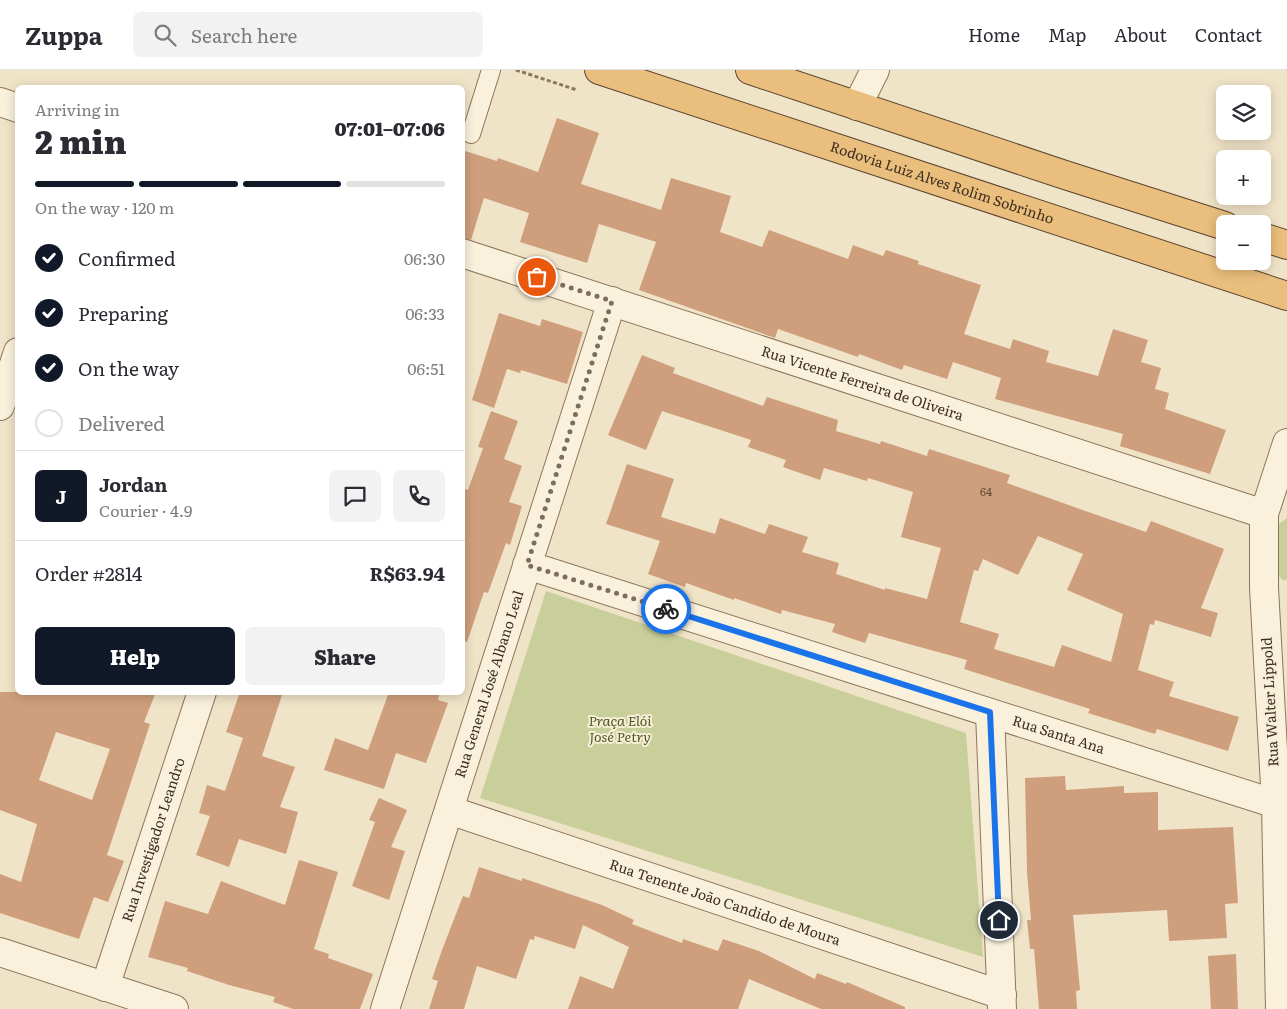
<!DOCTYPE html>
<html lang="en">
<head>
<meta charset="utf-8">
<style>
  :root { --surface:#fff; --page:#f2f2f3; --text:#2b2b33; --muted:#7c7c81; --line:#e1e1e2; --accent:#111827 }
  body { margin:0; font-family:Literata,serif; background:var(--page); color:var(--text); height:100vh; display:flex; flex-direction:column; font-size:19px; white-space:nowrap }
  * { box-sizing:border-box; margin:0 }
  p { font-size:16px; color:var(--muted) }
  .icon { flex:none; width:28px; height:28px; fill:none; stroke:currentColor; stroke-width:2; stroke-linecap:round; stroke-linejoin:round }
  .map { position:relative; flex:1; overflow:hidden }
  .sheet { position:absolute; left:15px; top:15px; width:450px; height:610px; display:flex; flex-direction:column; background:var(--surface); border-radius:8px; box-shadow:0 2px 12px #0003 }
  .sheet>* { flex:none }
  .tools { position:absolute; left:1216px; top:15px; display:grid; gap:10px }
  .tools a { display:grid; place-items:center; width:55px; height:55px; border-radius:8px; background:var(--surface); box-shadow:0 2px 12px #0003; font-size:25px }
  .pin { position:absolute; display:grid; place-items:center; width:42px; height:42px; color:#fff; margin:-21px; border:2px solid #fff; border-radius:50%; box-shadow:0 1px 5px #0007 }
  .courier { position:absolute; display:grid; place-items:center; width:50px; height:50px; margin:-25px; border:4px solid #1a73e8; border-radius:50%; background:#fff; color:#222; box-shadow:0 1px 6px #0007 }
  .overview em { font-style:normal; font-weight:800 }
  .overview div { display:flex; flex-direction:column-reverse }
  .overview { display:flex; align-items:center; justify-content:space-between; height:85px; padding:0 20px }
  h1 { font-size:32px; font-weight:800; line-height:38px }
  .bar { display:grid; grid-template-columns:repeat(4,1fr); gap:8px 5px; align-content:center; height:60px; padding:0 20px }
  .bar i { height:6px; border-radius:4px; background:var(--line) }
  .bar .active { background:var(--accent) }
  .bar p { grid-column:span 4 }
  .line { display:flex; align-items:center; gap:12px; padding:0 20px; border-top:1px solid var(--line) }
  .line div { flex:1 }
  .round { display:grid; place-items:center; flex:none; width:52px; height:52px; border-radius:8px; background:var(--page) }
  ol { padding:0 20px; list-style:none }
  li { display:flex; align-items:center; gap:15px; height:55px }
  li p { margin-inline-start:auto }
  li .icon { padding:5px; border-radius:50%; background:var(--accent); color:#fff; stroke-width:4 }
  li:last-child { color:var(--muted) }
  li i { width:28px; height:28px; border:2px solid var(--line); border-radius:50% }
  .cta { display:flex; gap:10px; margin-top:auto; padding:10px 20px }
  .cta a { flex:1; height:58px; border-radius:8px; background:var(--accent); color:#fff; font-size:20px; font-weight:800; line-height:58px; text-align:center }
  .cta a+a { background:var(--page); color:var(--text) }
  header { display:flex; align-items:center; gap:30px; box-sizing:border-box; height:70px; padding:0 25px; background:var(--surface); border-bottom:1px solid var(--line) }
  header strong { font-size:24px }
  nav { display:flex; gap:28px; margin-inline-start:auto; font-size:18px }
  .search { width:350px; height:45px; background:var(--page); display:flex; align-items:center; gap:12px; box-sizing:border-box; padding:0 18px; border-radius:8px; color:var(--muted); font-size:19px }
  .map>svg:first-child { display:block }
  .green { fill:#c9cf9b }
  .building { fill:#cf9f7d; fill-rule:evenodd }
  .lines { fill:none; stroke-linecap:round; stroke-linejoin:round }
  .service-casing { stroke:#8d765c; stroke-width:20 }
  .minor-casing { stroke:#8d765c; stroke-width:30 }
  .tertiary-casing { stroke:#8d765c; stroke-width:30 }
  .trunk-casing { stroke:#5b4430; stroke-width:30 }
  .path { stroke:#8d765c; stroke-width:3; stroke-dasharray:4 2.5; stroke-linecap:butt }
  .service { stroke:#faf1dc; stroke-width:18 }
  .minor { stroke:#faf1dc; stroke-width:28 }
  .tertiary { stroke:#faf1dc; stroke-width:28 }
  .trunk { stroke:#eabe7c; stroke-width:28 }
  .done { stroke:#7c6e5b; stroke-width:5; stroke-dasharray:0 9 }
  .route { stroke:#1a73e8; stroke-width:6 }
  .labels { text-anchor:middle; stroke-width:4; stroke-linejoin:round; paint-order:stroke }
  .number-label { font-size:11px; fill:#624a37 }
  .street-label { font-size:14px; fill:#3d2e20; stroke:#f7eed8 }
  .park-label { font-size:14px; font-style:italic; fill:#4d5a26; stroke:#f7eed8 }
</style>
</head>
<body>
<header>
<strong>Zuppa</strong>
<div class="search"><svg class="icon" aria-label="search" viewBox="0 0 24 24"><circle cx="10" cy="10" r="6"/><path d="M15 15l6 6"/></svg>Search here</div>
<nav><a>Home</a><a>Map</a><a>About</a><a>Contact</a></nav>
</header>
<div class="map">
<svg width="1287" height="939" viewBox="0 0 1287 939">
  <rect width="100%" height="100%" fill="#f0e4c8"/>
  <g class="green">
    <polygon points="1287,448 1287,509 1284,511 1274,502 1279,454"/>
    <polygon points="546,521 966,663 983,887 480,728"/>
  </g>
  <g class="building">
    <polygon points="557,48 599,63 581,114 661,140 671,108 731,126 720,162 762,177 769,160 848,189 853,175 883,186 886,180 919,191 918,194 981,215 964,264 1010,279 1013,269 1049,281 1046,292 1098,306 1113,259 1148,270 1141,292 1161,298 1155,319 1169,323 1165,339 1226,360 1210,404 1120,376 1123,364 995,329 1001,308 953,292 947,309 904,295 902,300 859,284 858,287 778,259 775,268 639,220 656,172 599,154 587,193 520,172 529,143 484,128 471,170 462,168 462,80 497,91 498,88 538,102"/>
    <polygon points="499,243 540,256 542,249 583,262 567,314 521,300 520,303 507,299 494,338 472,330"/>
    <path d="M642,285l33,13 -2,5 90,33 4,-9 71,23 -2,11 44,13 1,-3 46,15 2,-7 81,26 -3,8 87,31 52,18 5,-11 73,28 -23,59 17,5 -7,24 -56,-17 -1,5 -4,-1 -12,46 36,12 -5,14 70,21 -11,34 -71,-22 -2,5 -67,-21 2,-4 -126,-40 3,-9 -98,-27 -4,10 -33,-11 3,-8 -53,-14 -1,4 -47,-16v2l-48,-17 -1,4 -37,-13 12,-33 -54,-17 21,-60 47,15 -13,38 54,17 5,-16 45,16 4,-10 39,13 -6,15 37,11 -3,11 49,16v-2l42,11 14,-51 -40,-11 12,-45 -45,-14 -1,3 -43,-13 -4,12 -37,-13 3,-7 -38,-13 3,-7 -89,-29 -16,39 -38,-15zM1038,466l45,18 -16,36 56,24 -12,48 -49,-17 -8,22 -60,-18 5,-15 -39,-12 14,-52 4,1 5,-12 35,16z"/>
    <polygon points="491,341 518,351 504,389 522,396 509,432 522,436 510,475 506,473 488,523 484,522 467,572 462,571 462,418 468,420 483,378 478,377"/>
    <path d="M0,622h156l-12,30 6,2 -43,131 17,6 -16,41 -14,-5 -15,42 -79,-26v-39l21,8 16,-58 -37,-14zM56,662l54,17 -18,51 -53,-20z"/>
    <polygon points="240,622 283,622 262,686 295,697 280,737 298,742 286,784 239,769 229,797 196,785 210,746 199,743 207,715 225,721 243,668 226,662"/>
    <polygon points="389,622 440,622 438,630 448,633 426,693 396,683 384,719 324,700 335,668 368,680"/>
    <polygon points="1065,706 1066,720 1124,716 1124,723 1158,722 1158,760 1233,757 1238,833 1225,834 1227,868 1169,871 1167,840 1073,845 1080,920 1076,921 1077,939 1039,939 1034,879 1030,879 1027,850 1031,850 1027,802 1025,708"/>
    <polygon points="379,728 407,740 391,777 405,781 389,830 352,816 375,752 369,750"/>
    <polygon points="299,790 338,802 314,879 329,884 328,888 373,904 360,939 293,939 273,932 275,927 229,915 187,901 188,898 148,887 165,831 208,844 221,811 285,835"/>
    <polygon points="479,797 522,811 522,808 602,835 634,850 632,854 682,873 683,869 718,881 723,869 759,881 815,909 817,903 846,914 847,912 905,937 905,939 821,939 749,909 738,939 568,939 580,906 613,919 629,877 583,855 575,879 535,866 534,870 530,869 516,909 477,896 464,939 429,939 438,911 432,909 442,880 463,826 469,828"/>
    <polygon points="1236,884 1238,939 1211,939 1208,886"/>
  </g>
  <g class="lines">
    <g class="service-casing">
      <polyline id="service" points="471,64 491,0"/>
    </g>
    <g class="minor-casing">
      <g id="minor">
        <polyline points="0,32 18,38"/>
        <polyline points="857,36 875,0"/>
        <path id="s1" d="M462,183l802,261"/>
        <polyline points="0,336 18,282"/>
        <path id="s2" d="M527,495l749,239"/>
        <polyline points="990,643 1002,939"/>
        <path id="s3" d="M449,740l553,185"/>
        <polyline points="0,882 174,939"/>
        <path id="s4" d="M105,917l97,-295"/>
        <path id="s5" d="M385,939l227,-708"/>
      </g>
    </g>
    <g class="tertiary-casing">
      <polyline id="tertiary" points="1280,939 1276,734 1264,518 1264,444 1287,373"/>
    </g>
    <g class="trunk-casing">
      <g id="trunk">
        <path id="s6" d="M599,0l688,226"/>
        <polyline points="750,0 1065,105 1225,156"/>
        <polyline points="1262,167 1287,175"/>
      </g>
    </g>
    <polyline class="path" points="516,0 577,20"/>
    <use href="#service" class="service"/>
    <use href="#minor" class="minor"/>
    <use href="#tertiary" class="tertiary"/>
    <use href="#trunk" class="trunk"/>
  </g>
  <g class="lines">
    <polyline class="done" points="537,207 612,231 527,495 666,539"/>
    <polyline class="route" points="666,539 990,642 999,850"/>
  </g>
  <g class="labels">
    <g class="number-label">
      <text x="986" y="426">64</text>
    </g>
    <g class="street-label">
      <text dy="5" stroke="none"><textPath href="#s6" startOffset="361">Rodovia Luiz Alves Rolim Sobrinho</textPath></text>
      <text dy="5" stroke="none"><textPath href="#s1" startOffset="421">Rua Vicente Ferreira de Oliveira</textPath></text>
      <text dy="5" stroke="none"><textPath href="#s5" startOffset="341">Rua General José Albano Leal</textPath></text>
      <text transform="translate(1270 632) rotate(-93)" y="5">Rua Walter Lippold</text>
      <text dy="5" stroke="none"><textPath href="#s2" startOffset="558">Rua Santa Ana</textPath></text>
      <text dy="5" stroke="none"><textPath href="#s4" startOffset="155">Rua Investigador Leandro</textPath></text>
      <text dy="5" stroke="none"><textPath href="#s3" startOffset="291">Rua Tenente João Candido de Moura</textPath></text>
    </g>
    <g class="park-label">
      <text x="620" y="656">Praça Elói<tspan x="620" dy="16">José Petry</tspan></text>
    </g>
  </g>
</svg>
<div class="tools">
<a><svg class="icon" aria-label="layers" viewBox="0 0 24 24"><path d="M12 4l9 5-9 5-9-5zM3 14l9 5 9-5"/></svg></a>
<a>+</a>
<a>−</a>
</div>
<div class="pin" style="left:537px;top:207px;background:#ea580c"><svg class="icon" aria-label="bag" viewBox="0 0 24 24"><path d="M5 8h14l-1 12H6zM9 8a3 3 0 0 1 6 0"/></svg></div>
<div class="pin" style="left:999px;top:850px;background:#1f2937"><svg class="icon" aria-label="home" viewBox="0 0 24 24"><path d="M3 11l9-7 9 7M6 9v11h12V9"/></svg></div>
<div class="courier" style="left:666px;top:539px"><svg class="icon" aria-label="bike" viewBox="0 0 24 24"><circle cx="6" cy="16" r="4"/><circle cx="18" cy="16" r="4"/><path d="M6 16l4-8h5l3 8M10 8l3 8H6M13 5h3"/></svg></div>
<section class="sheet">
<div class="overview"><div><h1>2 min</h1><p>Arriving in</p></div><em>07:01–07:06</em></div>
<div class="bar"><i class="active"></i><i class="active"></i><i class="active"></i><i></i><p>On the way · 120 m</p></div>
<ol>
<li><svg class="icon" aria-label="check" viewBox="0 0 24 24"><path d="M5 12l5 5 9-10"/></svg>Confirmed<p>06:30</p></li>
<li><svg class="icon" aria-label="check" viewBox="0 0 24 24"><path d="M5 12l5 5 9-10"/></svg>Preparing<p>06:33</p></li>
<li><svg class="icon" aria-label="check" viewBox="0 0 24 24"><path d="M5 12l5 5 9-10"/></svg>On the way<p>06:51</p></li>
<li><i></i>Delivered</li>
</ol>
<div class="line" style="height:90px"><b class="round" style="background:var(--accent);color:#fff">J</b><div><b>Jordan</b><p>Courier · 4.9</p></div><a class="round"><svg class="icon" aria-label="chat" viewBox="0 0 24 24"><path d="M4 5h16v11H9l-5 4z"/></svg></a><a class="round"><svg class="icon" aria-label="phone" viewBox="0 0 24 24"><path d="M5 4h4l2 5-3 2q2 4 5 5l2-3 5 2v4C11 20 4 13 5 4z"/></svg></a></div>
<div class="line" style="height:65px"><div>Order #2814</div><b>R$63.94</b></div>
<div class="cta"><a>Help</a><a>Share</a></div>
</section>
</div>
</body>
</html>
